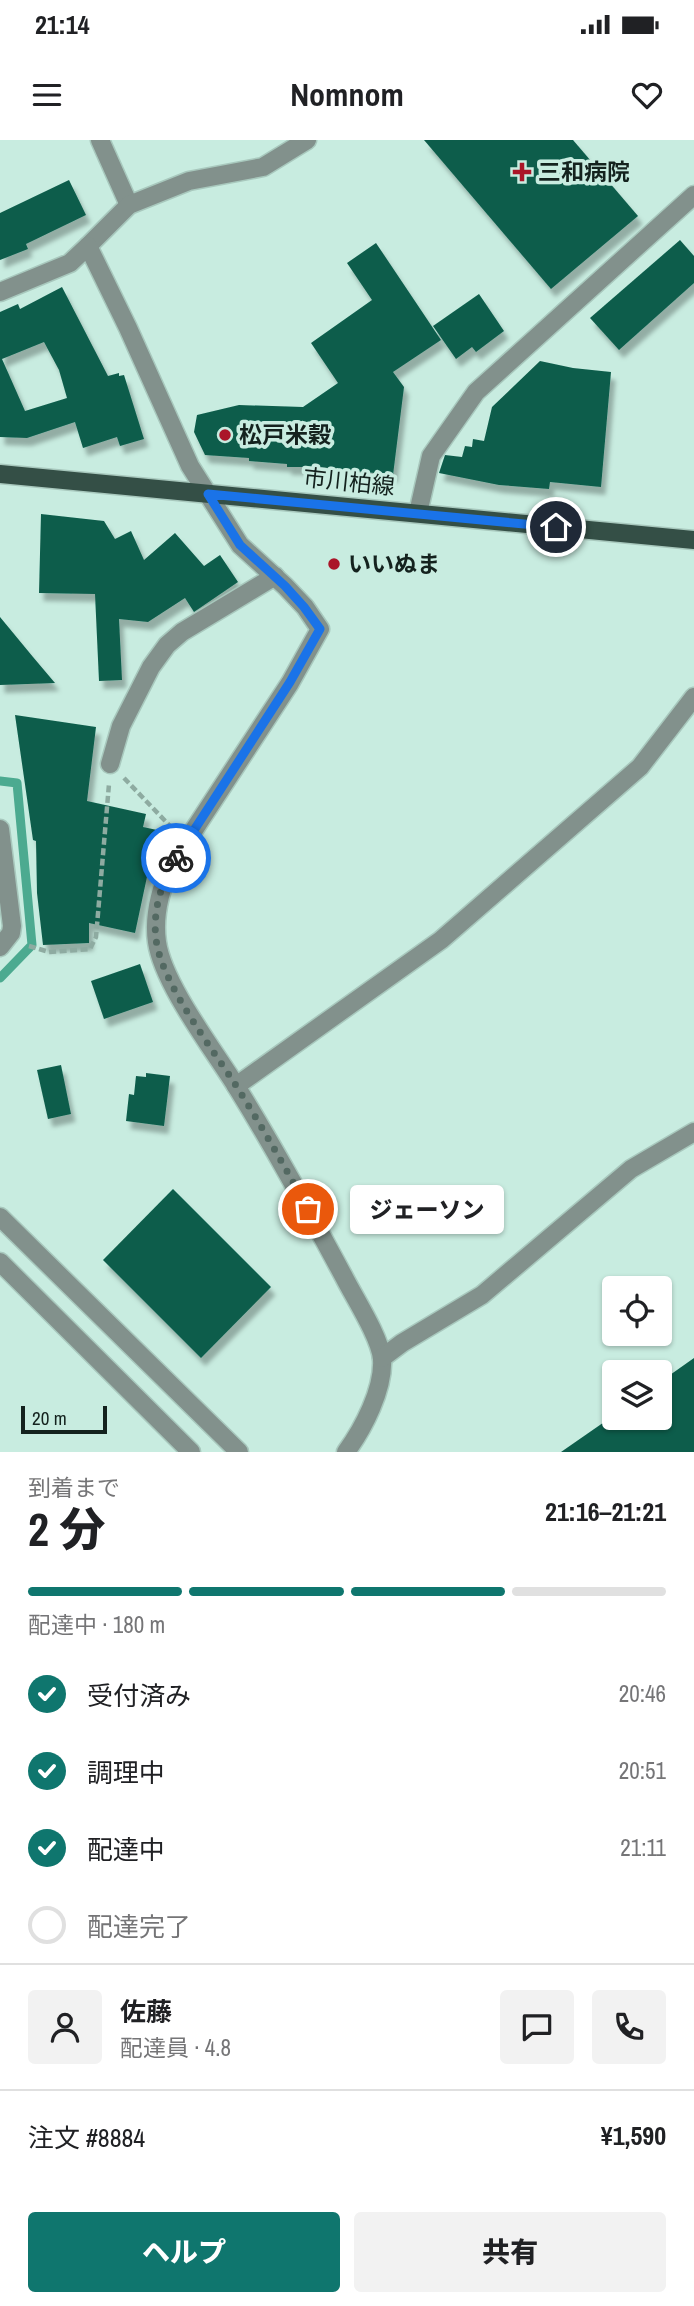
<!DOCTYPE html>
<html lang="ja">
<head>
<meta charset="utf-8">
<style>
  :root { --surface:#fff; --page:#f2f2f2; --text:#202124; --muted:#757577; --line:#e0e0e0; --accent:#0f766e }
  body { margin:0; font-family:"Archivo Narrow","Noto Sans JP",sans-serif; background:var(--page); color:var(--text); height:100vh; display:flex; flex-direction:column; font-size:26px; white-space:nowrap }
  * { box-sizing:border-box; margin:0 }
  p { font-size:23px; color:var(--muted) }
  .icon { flex:none; width:38px; height:38px; fill:none; stroke:currentColor; stroke-width:2; stroke-linecap:round; stroke-linejoin:round }
  .map { position:relative; height:1312px; overflow:hidden }
  .side { display:flex; flex-direction:column; background:var(--surface); flex:1 }
  .side>* { flex:none }
  .tools { position:absolute; left:602px; top:1136px; display:grid; gap:14px }
  .tools a { display:grid; place-items:center; width:70px; height:70px; border-radius:7px; background:var(--surface); box-shadow:0 2px 5px #0004; font-size:35px }
  .scale { position:absolute; left:21px; bottom:18px; width:86px; box-sizing:border-box; padding-left:7px; border:4px solid #14221e; border-top:0; font-size:19px; line-height:24px; white-space:nowrap; color:#14221e; -webkit-text-stroke:5px #c8ece0; paint-order:stroke }
  .pin { position:absolute; display:grid; place-items:center; width:60px; height:60px; color:#fff; margin:-30px; border:4px solid #fff; border-radius:50%; box-shadow:0 2px 7px #0007 }
  .courier { position:absolute; display:grid; place-items:center; width:70px; height:70px; margin:-35px; border:5px solid #1a73e8; border-radius:50%; background:#fff; color:#222; box-shadow:0 2px 9px #0007 }
  .bubble { position:absolute; height:49px; border-radius:7px; background:var(--surface); box-shadow:0 2px 5px #0004; font-size:23px; font-weight:800; line-height:49px; text-align:center }
  .summary em { font-style:normal; font-weight:800 }
  .summary div { display:flex; flex-direction:column-reverse }
  .summary { display:flex; align-items:center; justify-content:space-between; height:119px; padding:0 28px }
  h1 { font-size:46px; font-weight:800; line-height:52px }
  .bar { display:grid; grid-template-columns:repeat(4,1fr); gap:10px 7px; align-content:center; height:84px; padding:0 28px }
  .bar i { height:9px; border-radius:5px; background:var(--line) }
  .bar .active { background:var(--accent) }
  .bar p { grid-column:span 4 }
  .line { display:flex; align-items:center; gap:18px; padding:0 28px; border-top:2px solid var(--line) }
  .line div { flex:1 }
  .round { display:grid; place-items:center; flex:none; width:74px; height:74px; border-radius:7px; background:var(--page) }
  ol { padding:0 28px; list-style:none }
  li { display:flex; align-items:center; gap:21px; height:77px }
  li p { margin-inline-start:auto }
  li .icon { padding:7px; border-radius:50%; background:var(--accent); color:#fff; stroke-width:4 }
  li:last-child { color:var(--muted) }
  li i { width:38px; height:38px; border:4px solid var(--line); border-radius:50% }
  .primary-button { display:flex; gap:14px; margin-top:auto; padding:14px 28px }
  .primary-button a { flex:1; height:80px; border-radius:7px; background:var(--accent); color:#fff; font-size:28px; font-weight:800; line-height:80px; text-align:center }
  .primary-button a+a { background:var(--page); color:var(--text) }
  .status { display:flex; justify-content:space-between; align-items:center; height:49px; padding:0 35px; background:var(--surface); direction:ltr }
  .status svg { height:19px; fill:currentColor }
  header { display:flex; justify-content:space-between; align-items:center; height:91px; padding:0 28px; background:var(--surface); font-size:32px; font-weight:800 }
  .map>svg:first-child { display:block }
  .lines { fill:none; stroke-linecap:round; stroke-linejoin:round }
  .stream { stroke:#4caa90; stroke-width:9 }
  .building { fill:#0c5d4b; fill-rule:evenodd; filter:url(#shadow) }
  .minor-casing { stroke:#a8c8bd; stroke-width:21 }
  .major-casing { stroke:#a8c8bd; stroke-width:21 }
  .path { stroke:#8eaba1; stroke-width:4.5; stroke-dasharray:7 3.5; stroke-linecap:butt }
  .minor { stroke:#82918c; stroke-width:18 }
  .major { stroke:#344f46; stroke-width:18 }
  .done { stroke:#536962; stroke-width:7; stroke-dasharray:0 12.6 }
  .route { stroke:#1a73e8; stroke-width:9 }
  .poi-dot { fill:#aa1528; stroke:#c8ece0; stroke-width:2.5 }
  .labels { text-anchor:middle; stroke-width:7; stroke-linejoin:round; paint-order:stroke }
  .poi-label { font-size:23px; font-weight:bold; fill:#14221e; stroke:#c8ece0; text-anchor:start }
  .street-label { font-size:23px; fill:#14221e; stroke:#c8ece0 }
</style>
</head>
<body>
<div class="status"><b>21:14</b><svg viewBox="0 0 49 12"><path d="M0 12V9h3v3zM5 12V6h3v6zM10 12V3h3v9zM15 12V0h3v12zM26 1h20v11H26zM47 4h2v5h-2z"/></svg></div>
<header><svg class="icon" aria-label="menu" viewBox="0 0 24 24"><path d="M4 6h16M4 12h16M4 18h16"/></svg>Nomnom<svg class="icon" aria-label="heart" viewBox="0 0 24 24"><path d="M12 20l-8-8c-3-5 5-10 8-4 3-6 11-1 8 4z"/></svg></header>
<div class="map">
<svg width="694" height="1312" viewBox="0 0 694 1312">
  <defs>
    <filter id="shadow"><feDropShadow dx="4.5" dy="8" stdDeviation="2" flood-color="#0004"/></filter>
  </defs>
  <rect width="100%" height="100%" fill="#c8ece0"/>
  <g class="lines">
    <polyline class="stream" points="0,641 17,643 32,805 0,838"/>
  </g>
  <g class="building">
    <polygon points="424,0 573,0 638,76 551,149"/>
    <polygon points="69,40 86,75 26,104 28,109 0,120 0,73"/>
    <polygon points="680,100 694,116 694,143 619,210 590,178"/>
    <polygon points="376,103 441,200 393,232 404,247 393,335 319,327 287,327 287,324 249,321 249,318 205,315 194,292 197,275 239,265 303,267 338,243 311,203 372,160 347,123"/>
    <path d="M62,147l46,89 11,-3v3l5,-1 20,64 -24,7 -3,-9 -34,11 -8,-26 -48,16 -27,-1v-125l18,-8 2,5zM44,202l15,28 8,28 -42,13 -23,-52z"/>
    <polygon points="479,154 504,191 476,212 472,207 456,219 433,186"/>
    <polygon points="540,221 573,228 611,232 601,347 550,342 549,349 499,345 439,333 445,315 462,317 465,306 472,307 473,299 484,301 492,267"/>
    <polygon points="41,374 104,381 115,399 131,391 144,420 175,393 204,426 220,415 238,442 194,472 185,458 148,482 119,479 122,540 99,541 95,454 39,453"/>
    <polygon points="0,477 33,517 55,543 0,545"/>
    <polygon points="15,575 96,587 87,661 146,674 143,687 157,690 135,793 89,783 89,803 43,805 37,753 36,701 33,700"/>
    <polygon points="140,824 153,862 104,879 91,841"/>
    <polygon points="61,925 71,974 48,979 37,930"/>
    <polygon points="146,933 170,936 164,986 126,981 129,954 134,955 136,936 146,937"/>
    <polygon points="173,1049 271,1147 201,1218 103,1120"/>
    <polygon points="694,1218 694,1312 561,1312 610,1278 660,1278 660,1242"/>
  </g>
  <g class="lines">
    <g class="minor-casing">
      <g id="minor">
        <polyline points="100,0 129,65"/>
        <polyline points="88,106 129,65 189,41 263,27 307,0"/>
        <path d="M0,152l70,-29 18,-17 40,82 62,138 50,79 45,41 20,21 15,22 -30,54 -119,182c-11,25 -18,50 -14,77 6,42 56,107 79,144 39,63 73,126 108,191 10,20 36,60 38,82 2,30 -19,70 -36,93"/>
        <polyline points="418,373 431,316 476,252 694,55"/>
        <polyline points="110,624 121,586 151,527 167,505 182,492 275,436"/>
        <polyline points="0,689 12,786 11,793 0,807"/>
        <polyline points="236,946 441,800 640,627 694,557"/>
        <polyline points="0,1077 239,1312"/>
        <polyline points="0,1122 191,1312"/>
        <polyline points="382,1218 402,1203 482,1155 631,1029 694,992"/>
      </g>
    </g>
    <g class="major-casing">
      <polyline id="major" points="0,334 694,400"/>
    </g>
    <g class="path">
      <polyline points="124,638 171,687"/>
      <polyline points="29,806 49,812 90,809 96,797 109,644"/>
    </g>
    <use href="#minor" class="minor"/>
    <use href="#major" class="major"/>
  </g>
  <g class="lines">
    <path class="done" d="M176,718c-15,24 -25,57 -19,87 8,42 54,102 78,139 26,41 50,83 73,125"/>
    <polyline class="route" points="176,718 290,542 320,489 304,467 285,446 240,405 208,354 556,387"/>
  </g>
  <g class="poi-dot">
    <path d="M518.5 21.5h7v7h7v7h-7v7h-7v-7h-7v-7h7z"/>
    <circle cx="225" cy="295" r="7"/>
    <circle cx="334" cy="424" r="7"/>
  </g>
  <g class="labels">
    <g class="poi-label">
      <text x="538" y="40">三和病院</text>
      <text x="239" y="303">松戸米穀</text>
      <text x="348" y="432">いいぬま</text>
    </g>
    <g class="street-label">
      <text transform="translate(349 342) rotate(6)" y="8">市川柏線</text>
    </g>
  </g>
</svg>
<div class="tools">
<a><svg class="icon" aria-label="locate" viewBox="0 0 24 24"><circle cx="12" cy="12" r="6"/><path d="M12 2v4M12 18v4M2 12h4M18 12h4"/></svg></a>
<a><svg class="icon" aria-label="layers" viewBox="0 0 24 24"><path d="M12 4l9 5-9 5-9-5zM3 14l9 5 9-5"/></svg></a>
</div>
<div class="scale">20 m</div>
<div class="pin" style="left:308px;top:1069px;background:#ea580c"><svg class="icon" aria-label="bag" viewBox="0 0 24 24"><path d="M5 8h14l-1 12H6zM9 8a3 3 0 0 1 6 0"/></svg></div>
<div class="pin" style="left:556px;top:387px;background:#1f2937"><svg class="icon" aria-label="home" viewBox="0 0 24 24"><path d="M3 11l9-7 9 7M6 9v11h12V9"/></svg></div>
<div class="courier" style="left:176px;top:718px"><svg class="icon" aria-label="bike" viewBox="0 0 24 24"><circle cx="6" cy="16" r="4"/><circle cx="18" cy="16" r="4"/><path d="M6 16l4-8h5l3 8M10 8l3 8H6M13 5h3"/></svg></div>
<div class="bubble" style="left:350px;top:1045px;width:154px">ジェーソン</div>
</div>
<section class="side">
<div class="summary"><div><h1>2 分</h1><p>到着まで</p></div><em>21:16–21:21</em></div>
<div class="bar"><i class="active"></i><i class="active"></i><i class="active"></i><i></i><p>配達中 · 180 m</p></div>
<ol>
<li><svg class="icon" aria-label="check" viewBox="0 0 24 24"><path d="M5 12l5 5 9-10"/></svg>受付済み<p>20:46</p></li>
<li><svg class="icon" aria-label="check" viewBox="0 0 24 24"><path d="M5 12l5 5 9-10"/></svg>調理中<p>20:51</p></li>
<li><svg class="icon" aria-label="check" viewBox="0 0 24 24"><path d="M5 12l5 5 9-10"/></svg>配達中<p>21:11</p></li>
<li><i></i>配達完了</li>
</ol>
<div class="line" style="height:126px"><a class="round"><svg class="icon" aria-label="person" viewBox="0 0 24 24"><circle cx="12" cy="8" r="4"/><path d="M4 21q1-7 8-7t8 7"/></svg></a><div><b>佐藤</b><p>配達員 · 4.8</p></div><a class="round"><svg class="icon" aria-label="chat" viewBox="0 0 24 24"><path d="M4 5h16v11H9l-5 4z"/></svg></a><a class="round"><svg class="icon" aria-label="phone" viewBox="0 0 24 24"><path d="M5 4h4l2 5-3 2q2 4 5 5l2-3 5 2v4C11 20 4 13 5 4z"/></svg></a></div>
<div class="line" style="height:91px"><div>注文 #8884</div><b>¥1,590</b></div>
<div class="primary-button"><a>ヘルプ</a><a>共有</a></div>
</section>
</body>
</html>
